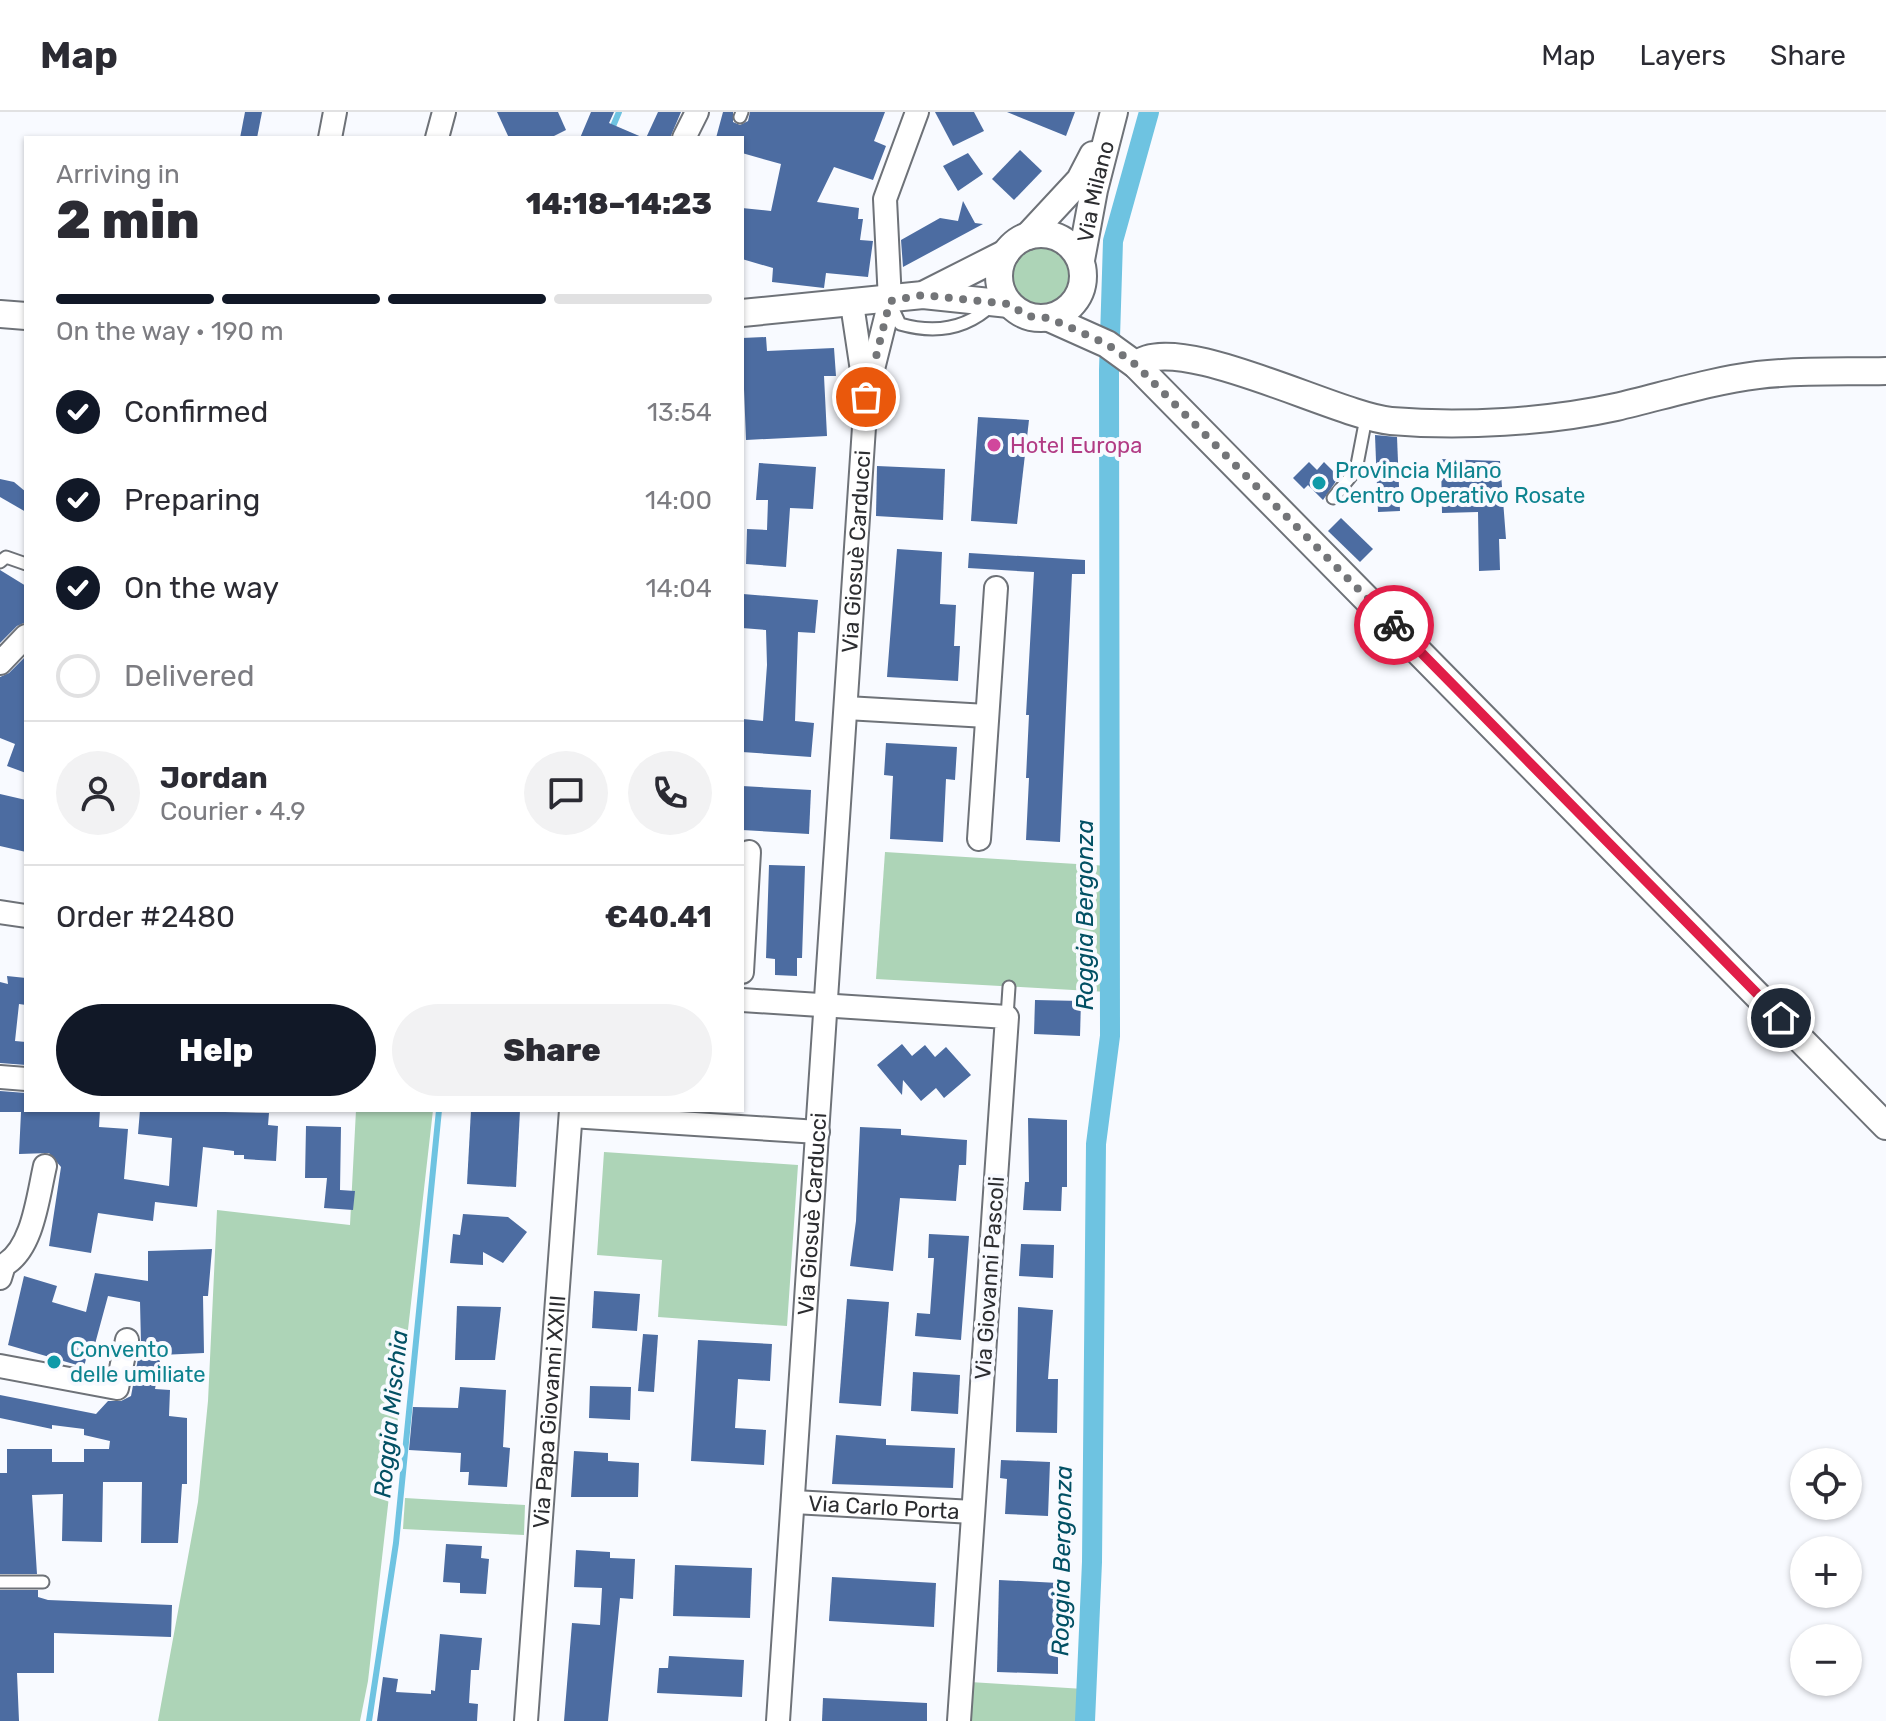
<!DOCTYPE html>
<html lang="en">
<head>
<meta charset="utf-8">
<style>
  :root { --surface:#fff; --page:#f2f2f3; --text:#2b2b33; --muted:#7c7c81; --line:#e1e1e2; --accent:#111827 }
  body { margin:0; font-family:Rubik,sans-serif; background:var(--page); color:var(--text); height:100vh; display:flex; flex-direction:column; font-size:30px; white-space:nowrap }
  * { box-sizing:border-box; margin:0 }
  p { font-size:26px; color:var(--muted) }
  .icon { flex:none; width:44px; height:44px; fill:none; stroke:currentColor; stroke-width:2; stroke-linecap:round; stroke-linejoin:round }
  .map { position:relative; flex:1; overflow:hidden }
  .panel { position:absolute; left:24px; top:24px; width:720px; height:976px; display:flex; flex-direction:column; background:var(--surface); border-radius:0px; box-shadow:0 2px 6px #0004 }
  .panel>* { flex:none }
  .tools { position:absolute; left:1790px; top:1336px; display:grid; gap:16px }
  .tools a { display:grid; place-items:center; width:72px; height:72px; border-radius:50%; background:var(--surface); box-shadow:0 2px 6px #0004; font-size:40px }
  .pin { position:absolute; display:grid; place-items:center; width:68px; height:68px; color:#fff; margin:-34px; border:4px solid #fff; border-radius:50%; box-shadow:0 2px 8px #0007 }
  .courier { position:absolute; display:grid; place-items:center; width:80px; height:80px; margin:-40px; border:6px solid #e11d48; border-radius:50%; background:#fff; color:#222; box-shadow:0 2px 10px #0007 }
  .summary em { font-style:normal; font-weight:800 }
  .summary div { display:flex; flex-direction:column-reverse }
  .summary { display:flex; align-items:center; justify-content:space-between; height:136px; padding:0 32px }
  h1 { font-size:52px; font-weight:800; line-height:60px }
  .bar { display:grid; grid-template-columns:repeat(4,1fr); gap:12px 8px; align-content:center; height:96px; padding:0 32px }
  .bar i { height:10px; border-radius:6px; background:var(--line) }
  .bar .selected { background:var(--accent) }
  .bar p { grid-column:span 4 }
  .line { display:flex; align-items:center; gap:20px; padding:0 32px; border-top:2px solid var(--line) }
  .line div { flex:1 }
  .round { display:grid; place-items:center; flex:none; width:84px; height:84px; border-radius:42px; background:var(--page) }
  ol { padding:0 32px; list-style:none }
  li { display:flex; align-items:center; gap:24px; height:88px }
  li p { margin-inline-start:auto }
  li .icon { padding:8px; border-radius:50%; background:var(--accent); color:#fff; stroke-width:4 }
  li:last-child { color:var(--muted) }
  li i { width:44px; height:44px; border:4px solid var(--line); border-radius:50% }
  .button { display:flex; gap:16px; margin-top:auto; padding:16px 32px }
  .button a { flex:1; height:92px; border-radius:48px; background:var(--accent); color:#fff; font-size:32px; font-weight:800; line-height:92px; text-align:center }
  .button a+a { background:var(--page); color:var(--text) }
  header { display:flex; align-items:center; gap:48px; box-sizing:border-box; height:112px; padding:0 40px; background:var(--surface); border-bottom:2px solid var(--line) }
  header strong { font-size:38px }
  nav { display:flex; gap:44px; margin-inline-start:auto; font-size:28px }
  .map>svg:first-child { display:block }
  .green { fill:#add4b7 }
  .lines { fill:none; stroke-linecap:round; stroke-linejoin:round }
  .stream { stroke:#6ec3e1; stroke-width:6 }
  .canal { stroke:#6ec3e1; stroke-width:20 }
  .building { fill:#4c6ca1 }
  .service-casing { stroke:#6e7278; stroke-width:15 }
  .minor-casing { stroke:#6e7278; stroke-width:26 }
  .tertiary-casing { stroke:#6e7278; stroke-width:30 }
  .service { stroke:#fff; stroke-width:11 }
  .minor { stroke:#fff; stroke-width:22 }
  .tertiary { stroke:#fff; stroke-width:26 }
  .done { stroke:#737578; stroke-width:8; stroke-dasharray:0 14.4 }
  .route { stroke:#e11d48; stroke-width:10 }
  .hotel-dot { fill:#d1479c; stroke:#f8faff; stroke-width:3 }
  .culture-dot { fill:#0f9aa8; stroke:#f8faff; stroke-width:3 }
  .labels { text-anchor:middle; stroke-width:8; stroke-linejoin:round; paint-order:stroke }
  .street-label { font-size:22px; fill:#2c2d30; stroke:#f8faff }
  .hotel-label { font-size:22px; fill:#b23c85; stroke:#f8faff; text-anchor:start }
  .culture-label { font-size:22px; fill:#0d838f; stroke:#f8faff; text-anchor:start }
  .water-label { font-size:24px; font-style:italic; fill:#025064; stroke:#f8faff }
</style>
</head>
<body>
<header>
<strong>Map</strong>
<nav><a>Map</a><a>Layers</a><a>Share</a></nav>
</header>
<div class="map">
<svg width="1886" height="1609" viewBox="0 0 1886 1609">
  <rect width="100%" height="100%" fill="#f8faff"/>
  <g class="green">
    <circle cx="1040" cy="164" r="33"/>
    <polygon points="885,740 1109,754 1108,880 876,867"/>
    <polygon points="356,998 433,998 368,1569 360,1609 158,1609 198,1390 208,1289 217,1098 350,1113"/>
    <polygon points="604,1040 798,1053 787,1214 658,1205 662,1148 597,1143"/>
    <polygon points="405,1386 525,1393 524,1423 403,1417"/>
    <polygon points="970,1570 1084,1577 1083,1609 967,1609"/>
  </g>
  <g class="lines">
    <g class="stream">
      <polyline points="608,26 619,0"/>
      <polyline points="369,1609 396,1431 439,998"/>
    </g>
    <polyline class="canal" points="1085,1609 1092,1450 1096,1032 1110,924 1109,258 1113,129 1149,0"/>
  </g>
  <g class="building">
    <polygon points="245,0 262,0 257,26 240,26"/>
    <polygon points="497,0 558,0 566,18 550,26 509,26"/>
    <polygon points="591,0 614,0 609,11 644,26 580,26"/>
    <polygon points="658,0 681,0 670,26 646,26"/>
    <polygon points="723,0 733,0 733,10 740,13 748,9 750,0 885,0 874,29 886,34 873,68 834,55 817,90 859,96 858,107 863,107 860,128 873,129 868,165 826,161 824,176 772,170 773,156 742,147 742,96 771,99 781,52 742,41 742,26 716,26"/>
    <polygon points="935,0 974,0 984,19 953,34"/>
    <polygon points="1007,0 1075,0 1066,24"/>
    <polygon points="1020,38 1042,59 1014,88 992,67"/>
    <polygon points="968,41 983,62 958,79 943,54"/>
    <polygon points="963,89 975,111 983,112 903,155 901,128 940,106 958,109"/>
    <polygon points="766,225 767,239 834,236 836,264 824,264 827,324 746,328 742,226"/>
    <polygon points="978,305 1029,308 1017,412 971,409"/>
    <polygon points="1375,323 1397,325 1400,399 1378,400"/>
    <polygon points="1441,347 1500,349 1506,427 1499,427 1500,458 1479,459 1478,400 1442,401"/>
    <polygon points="1309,350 1317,358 1324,350 1339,365 1323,388 1308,373 1304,377 1293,366"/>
    <polygon points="759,351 816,355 813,397 790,396 786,455 746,452 747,417 767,418 768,388 756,388"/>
    <polygon points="877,354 945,357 943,408 876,404"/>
    <polygon points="0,367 14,370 26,380 26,400 0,385"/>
    <polygon points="1341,406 1373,437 1360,450 1328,419"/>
    <polygon points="897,437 942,440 940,492 956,493 954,534 960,534 958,569 887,565"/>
    <polygon points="969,441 1085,448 1085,462 1072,462 1060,730 1026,728 1029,666 1026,666 1029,603 1026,603 1034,460 968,456"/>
    <polygon points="0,458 26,474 26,510 17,514 0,531"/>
    <polygon points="743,482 818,488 815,521 798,520 795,609 814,611 811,645 742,640 743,607 763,609 767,553 766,518 742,516"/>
    <polygon points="26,544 26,661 7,654 15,632 0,626 0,565 9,561"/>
    <polygon points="886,631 957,635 955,668 946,667 943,730 890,727 893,664 884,663"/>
    <polygon points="742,674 811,678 809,722 742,718"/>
    <polygon points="0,682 26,688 26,740 0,734"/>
    <polygon points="769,753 805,754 802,846 797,846 797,864 775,863 775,847 766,846"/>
    <polygon points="7,864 26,866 26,893 19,892 15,929 26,930 26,953 0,951 0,870 8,872"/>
    <polygon points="1035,888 1081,889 1080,924 1034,922"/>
    <polygon points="902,932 912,944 925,933 935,945 946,935 971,963 944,986 936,976 921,989 903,968 902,983 877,953"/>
    <polygon points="0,979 26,981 26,998 100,998 99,1015 128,1017 124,1067 169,1074 172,1026 138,1022 140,998 269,1001 268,1013 278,1014 276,1049 244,1047 244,1043 234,1043 234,1039 203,1035 197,1095 155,1090 153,1109 98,1101 91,1141 49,1134 61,1055 49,1041 19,1042 21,1000 0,1000"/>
    <polygon points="471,998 520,998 516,1075 467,1072"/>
    <polygon points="1028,1006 1067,1008 1067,1075 1062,1075 1061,1099 1023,1098 1025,1070 1029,1070"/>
    <polygon points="306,1014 341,1015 340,1078 355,1079 353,1098 324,1096 327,1066 305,1066"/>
    <polygon points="860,1015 901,1017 901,1023 967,1028 966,1053 959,1053 956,1089 900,1086 893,1159 850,1154 856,1109"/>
    <polygon points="463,1102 508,1105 527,1120 503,1151 483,1140 483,1153 450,1151 453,1122 460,1123"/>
    <polygon points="929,1122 969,1124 961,1228 915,1224 917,1201 930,1202 934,1146 928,1146"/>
    <polygon points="1021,1132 1054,1133 1053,1166 1019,1164"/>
    <polygon points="212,1137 208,1184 203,1184 204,1241 161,1243 155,1277 170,1278 169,1304 187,1306 187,1372 182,1372 178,1431 141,1431 142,1370 103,1370 102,1430 62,1429 63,1382 32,1383 37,1462 0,1462 0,1361 7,1361 7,1337 52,1337 52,1350 84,1350 84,1337 109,1337 110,1329 84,1323 84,1317 52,1313 52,1317 0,1306 0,1283 96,1302 108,1289 121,1289 131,1284 141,1231 140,1190 108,1184 95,1232 90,1231 84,1255 8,1233 24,1164 57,1174 52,1190 86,1200 95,1161 148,1169 148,1139"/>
    <polygon points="594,1179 640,1182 637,1219 592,1216"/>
    <polygon points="847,1187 889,1190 881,1294 839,1291"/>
    <polygon points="457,1194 501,1195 495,1248 455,1248"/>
    <polygon points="1018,1195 1053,1198 1048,1267 1058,1267 1057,1321 1016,1320"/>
    <polygon points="643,1222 658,1223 654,1280 638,1279"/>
    <polygon points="698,1228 772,1232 770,1269 738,1267 735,1316 766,1318 764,1353 691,1349"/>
    <polygon points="913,1260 960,1263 958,1302 911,1299"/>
    <polygon points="590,1274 631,1275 630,1308 589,1306"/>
    <polygon points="460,1275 506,1278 503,1335 510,1336 507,1375 468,1373 469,1360 460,1360 461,1341 409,1338 413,1295 458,1296"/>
    <polygon points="836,1323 886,1327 886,1333 955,1336 953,1376 832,1372"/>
    <polygon points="574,1339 608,1341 608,1349 639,1351 638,1385 571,1385"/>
    <polygon points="1001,1348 1050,1350 1048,1404 1005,1402 1007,1367 1000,1366"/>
    <polygon points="446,1432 482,1434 481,1446 489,1447 486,1482 460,1481 460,1471 443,1470"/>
    <polygon points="576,1438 610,1440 610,1446 635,1447 633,1487 620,1486 608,1609 564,1609 572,1511 600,1513 602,1476 574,1475"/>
    <polygon points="675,1453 752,1456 750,1506 673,1504"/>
    <polygon points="832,1465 936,1471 934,1515 829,1509"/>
    <polygon points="999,1468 1058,1471 1058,1562 997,1560"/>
    <polygon points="0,1478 38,1478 38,1485 48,1488 172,1493 171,1525 54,1521 54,1561 17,1561 19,1609 0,1609"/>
    <polygon points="440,1522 482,1526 479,1558 471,1558 469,1591 478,1592 477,1609 377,1609 383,1565 398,1567 396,1580 431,1582 431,1578 435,1579"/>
    <polygon points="669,1544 744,1548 742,1585 657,1581 659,1556 668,1556"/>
    <polygon points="823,1586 927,1591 927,1609 822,1609"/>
  </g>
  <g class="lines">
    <g class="service-casing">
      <g id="service">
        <polyline points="740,5 742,0"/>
        <path d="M891,193l9,19c35,10 67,5 93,-20"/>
        <polyline points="1333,386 1356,358 1366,306"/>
        <polyline points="0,450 6,445 26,452"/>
        <polyline points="1007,905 1009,875"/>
        <polyline points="0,1470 43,1470"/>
      </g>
    </g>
    <g class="minor-casing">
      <g id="minor">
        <polyline points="330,26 335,0"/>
        <polyline points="437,26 444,0"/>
        <polyline points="684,26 697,0"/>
        <polyline points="852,192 864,272"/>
        <polyline points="0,551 26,524"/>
        <polyline points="846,596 987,604"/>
        <polyline points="979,727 996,476"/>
        <polyline points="0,800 26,804"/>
        <polyline points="742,860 749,740"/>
        <polyline points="742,888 1007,905 959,1609"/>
        <polyline points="0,965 26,967"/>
        <polyline points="571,1004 818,1020"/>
        <path d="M0,1166l4,-13c29,-16 34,-69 41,-99"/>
        <polyline points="0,1254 117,1276 127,1228"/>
        <path id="s1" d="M794,1390l179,10"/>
        <path id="s2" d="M526,1609l45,-611"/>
        <path id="s3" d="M778,1609l88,-1324 24,-96 -5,-102 32,-87"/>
      </g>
    </g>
    <g class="tertiary-casing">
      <g id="tertiary">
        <circle cx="1041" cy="164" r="42"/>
        <polyline points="1028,124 1080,68 1093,43"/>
        <path id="s4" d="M1081,148l13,-70 20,-78"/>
        <polyline points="923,183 1009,192"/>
        <polyline points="742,201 923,183 1006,141"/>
        <polyline points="0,202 26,204"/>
        <polyline points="1049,206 1107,232 1136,253 1886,1014"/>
        <path d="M1136,253c40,-35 201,51 255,56 70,6 157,1 225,-14 47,-11 94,-26 142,-32 42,-5 86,-3 128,-4"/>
      </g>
    </g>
    <use href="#service" class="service"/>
    <use href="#minor" class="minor"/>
    <use href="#tertiary" class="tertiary"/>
  </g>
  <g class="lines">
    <polyline class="done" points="866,285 890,189 923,183 1009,192 1027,204 1049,206 1107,232 1136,253 1394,513"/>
    <polyline class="route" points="1394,513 1781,906"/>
  </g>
  <circle class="hotel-dot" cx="994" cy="333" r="8"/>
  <g class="culture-dot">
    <circle cx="1319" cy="371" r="8"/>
    <circle cx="54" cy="1250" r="8"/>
  </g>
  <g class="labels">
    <g class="street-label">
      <text dy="8" stroke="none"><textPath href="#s4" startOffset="70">Via Milano</textPath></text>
      <text dy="8" stroke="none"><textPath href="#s3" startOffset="1172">Via Giosuè Carducci</textPath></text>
      <text dy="8" stroke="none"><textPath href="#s3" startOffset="508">Via Giosuè Carducci</textPath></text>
      <text transform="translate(989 1166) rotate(-86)" y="8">Via Giovanni Pascoli</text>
      <text dy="8" stroke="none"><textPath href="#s2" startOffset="310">Via Papa Giovanni XXIII</textPath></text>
      <text dy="8" stroke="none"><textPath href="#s1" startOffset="90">Via Carlo Porta</textPath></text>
    </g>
    <g class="hotel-label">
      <text x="1010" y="341">Hotel Europa</text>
    </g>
    <g class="culture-label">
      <text x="1335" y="366">Provincia Milano<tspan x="1335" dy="25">Centro Operativo Rosate</tspan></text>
      <text x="70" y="1245">Convento<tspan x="70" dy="25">delle umiliate</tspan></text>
    </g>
    <g class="water-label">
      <text transform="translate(1085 803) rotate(-90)" y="8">Roggia Bergonza</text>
      <text transform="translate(391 1302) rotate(-84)" y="8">Roggia Mischia</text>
      <text transform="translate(1062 1449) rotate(-89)" y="8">Roggia Bergonza</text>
    </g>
  </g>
</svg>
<div class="tools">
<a><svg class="icon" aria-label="locate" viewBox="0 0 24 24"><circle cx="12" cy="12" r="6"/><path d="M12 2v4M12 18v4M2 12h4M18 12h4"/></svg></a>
<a>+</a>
<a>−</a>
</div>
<div class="pin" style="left:866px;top:285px;background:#ea580c"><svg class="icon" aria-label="bag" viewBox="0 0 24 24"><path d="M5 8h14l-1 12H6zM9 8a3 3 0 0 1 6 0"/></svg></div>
<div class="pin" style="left:1781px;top:906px;background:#1f2937"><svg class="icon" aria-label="home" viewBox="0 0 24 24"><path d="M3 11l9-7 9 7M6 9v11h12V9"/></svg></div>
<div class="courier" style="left:1394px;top:513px"><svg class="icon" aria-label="bike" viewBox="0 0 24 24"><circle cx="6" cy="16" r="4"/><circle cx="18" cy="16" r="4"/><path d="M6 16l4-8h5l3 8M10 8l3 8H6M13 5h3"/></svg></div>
<section class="panel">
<div class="summary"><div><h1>2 min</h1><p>Arriving in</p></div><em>14:18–14:23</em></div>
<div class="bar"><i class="selected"></i><i class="selected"></i><i class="selected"></i><i></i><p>On the way · 190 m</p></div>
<ol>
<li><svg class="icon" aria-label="check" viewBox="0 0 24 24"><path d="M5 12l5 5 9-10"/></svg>Confirmed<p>13:54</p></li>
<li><svg class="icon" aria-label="check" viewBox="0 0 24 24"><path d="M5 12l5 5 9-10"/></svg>Preparing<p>14:00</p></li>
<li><svg class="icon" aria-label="check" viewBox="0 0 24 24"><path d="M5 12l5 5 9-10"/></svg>On the way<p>14:04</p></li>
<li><i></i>Delivered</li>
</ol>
<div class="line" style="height:144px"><a class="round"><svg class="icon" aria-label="person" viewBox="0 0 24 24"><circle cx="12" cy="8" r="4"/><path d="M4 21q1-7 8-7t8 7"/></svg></a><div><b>Jordan</b><p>Courier · 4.9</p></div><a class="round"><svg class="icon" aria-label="chat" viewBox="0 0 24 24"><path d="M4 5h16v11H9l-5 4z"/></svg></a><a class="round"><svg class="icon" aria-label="phone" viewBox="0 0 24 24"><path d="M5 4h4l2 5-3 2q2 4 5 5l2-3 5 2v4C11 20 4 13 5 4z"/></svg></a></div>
<div class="line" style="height:104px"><div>Order #2480</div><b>€40.41</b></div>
<div class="button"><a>Help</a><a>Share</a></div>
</section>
</div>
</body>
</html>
